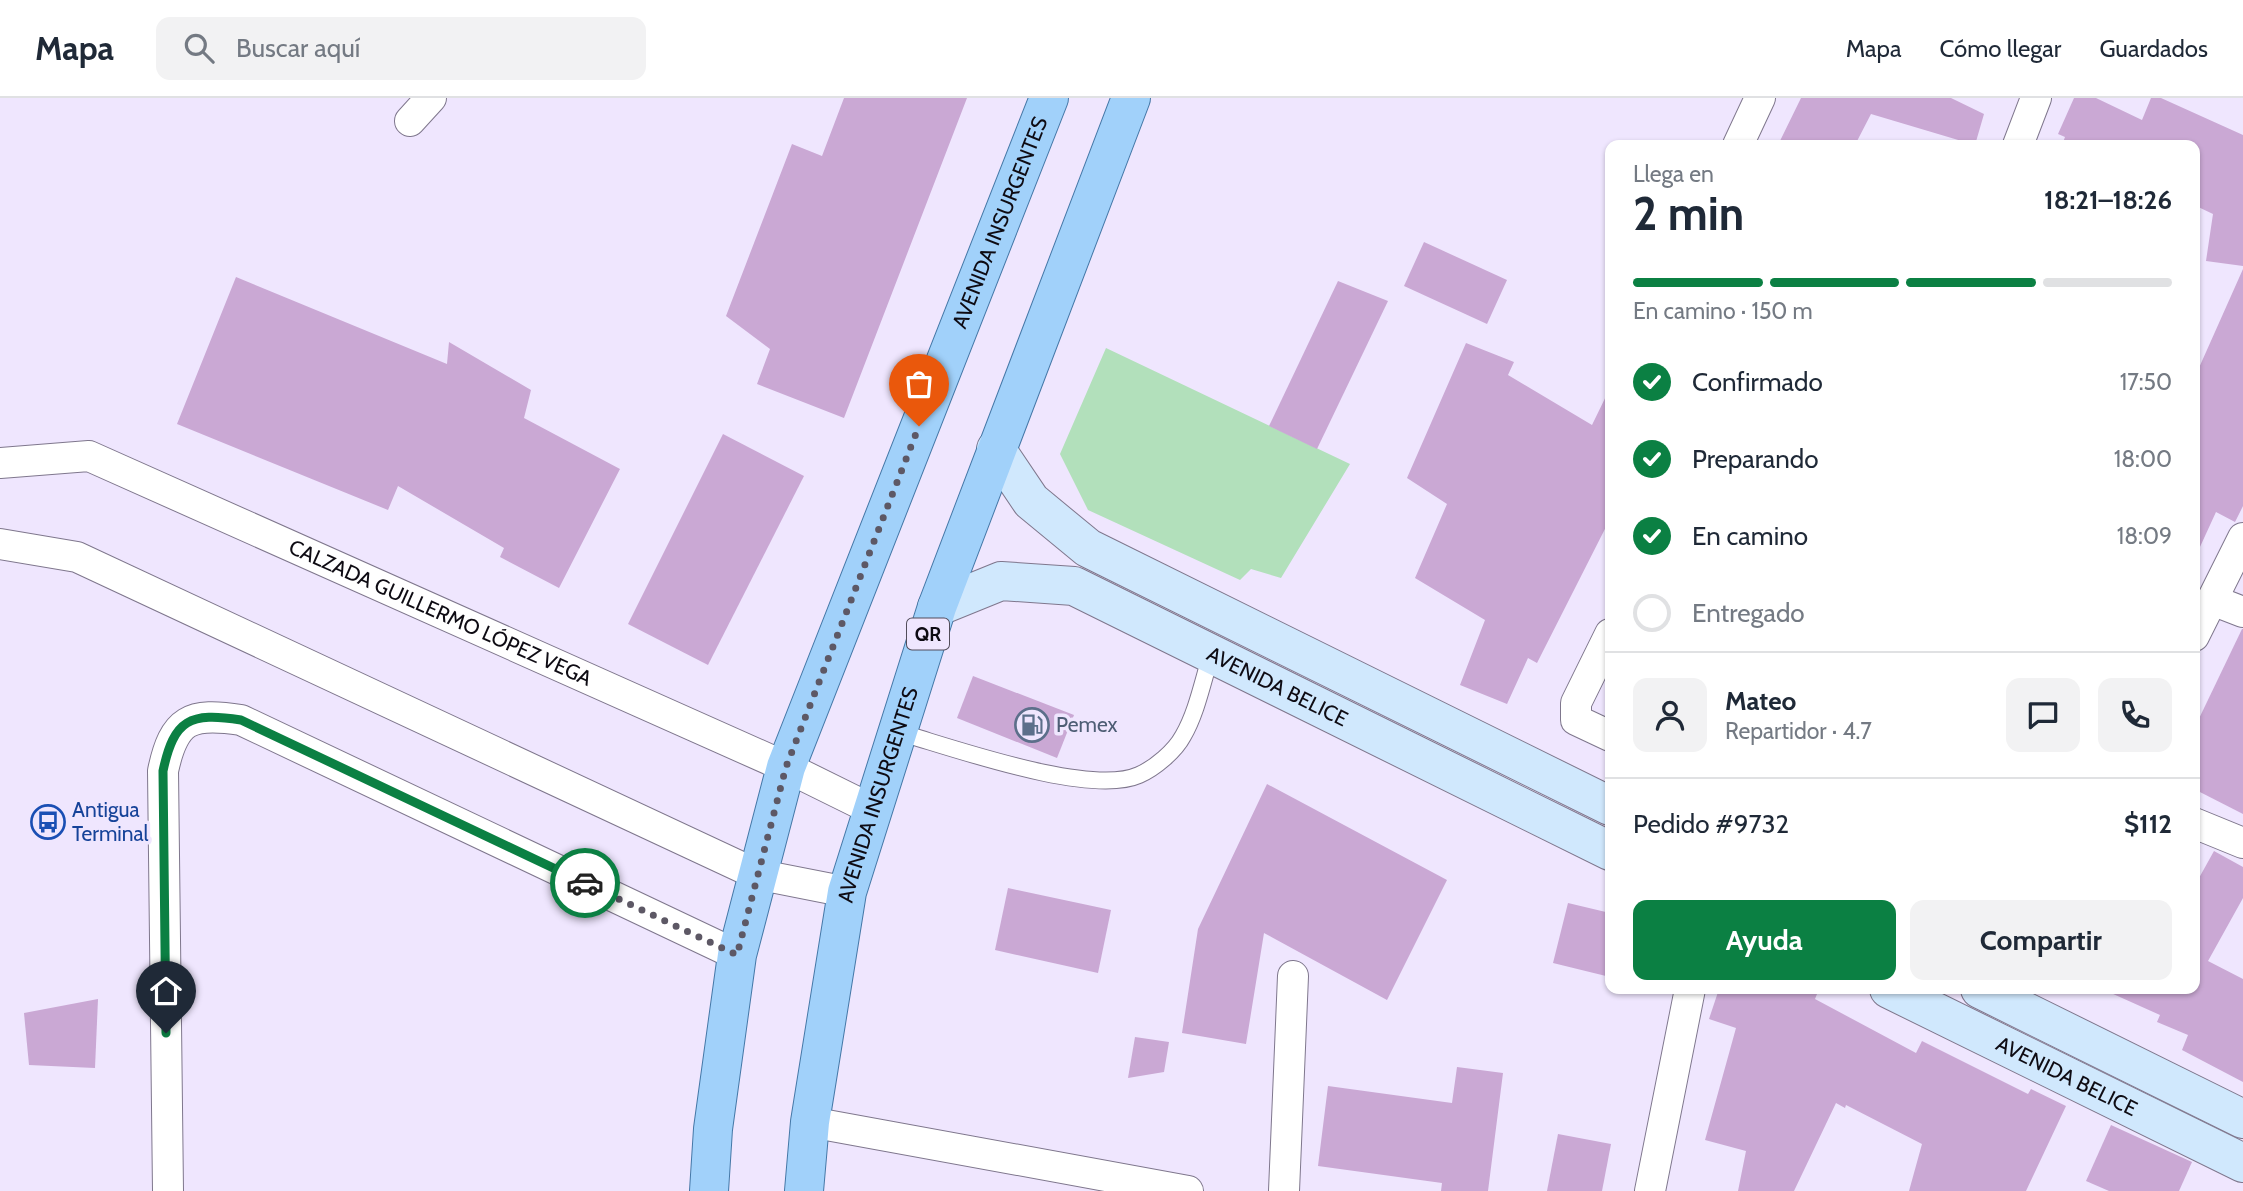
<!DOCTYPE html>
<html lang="es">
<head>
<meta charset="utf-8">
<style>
  :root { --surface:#fff; --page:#f2f2f3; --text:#1f2937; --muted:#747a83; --line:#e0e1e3; --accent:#0b8043 }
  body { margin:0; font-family:Cabin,sans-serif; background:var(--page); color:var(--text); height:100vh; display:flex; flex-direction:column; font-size:26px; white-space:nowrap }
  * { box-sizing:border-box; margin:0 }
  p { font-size:23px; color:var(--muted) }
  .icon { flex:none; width:38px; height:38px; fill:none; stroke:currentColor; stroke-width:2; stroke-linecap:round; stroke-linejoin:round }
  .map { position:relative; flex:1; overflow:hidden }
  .drawer { position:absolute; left:1605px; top:42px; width:595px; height:854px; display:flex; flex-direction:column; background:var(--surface); border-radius:14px; box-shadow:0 2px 5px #0004 }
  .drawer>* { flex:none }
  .pin { position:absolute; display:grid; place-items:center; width:60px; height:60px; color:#fff; margin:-72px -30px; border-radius:50% 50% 50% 0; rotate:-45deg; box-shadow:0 0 7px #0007 }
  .pin .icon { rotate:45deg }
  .courier { position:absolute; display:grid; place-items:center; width:70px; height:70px; margin:-35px; border:5px solid #0b8043; border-radius:50%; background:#fff; color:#222; box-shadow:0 2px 9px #0007 }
  .summary em { font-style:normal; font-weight:800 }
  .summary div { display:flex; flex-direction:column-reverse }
  .summary { display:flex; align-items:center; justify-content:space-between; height:119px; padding:0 28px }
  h1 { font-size:46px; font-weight:800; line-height:52px }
  .bar { display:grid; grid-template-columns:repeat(4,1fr); gap:10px 7px; align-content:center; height:84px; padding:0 28px }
  .bar i { height:9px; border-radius:5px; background:var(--line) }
  .bar .on { background:var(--accent) }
  .bar p { grid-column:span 4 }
  .line { display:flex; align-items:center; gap:18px; padding:0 28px; border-top:2px solid var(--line) }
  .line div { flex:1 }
  .round { display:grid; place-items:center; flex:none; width:74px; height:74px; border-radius:14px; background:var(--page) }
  ol { padding:0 28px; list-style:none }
  li { display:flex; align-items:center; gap:21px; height:77px }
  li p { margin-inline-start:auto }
  li .icon { padding:7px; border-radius:50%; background:var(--accent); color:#fff; stroke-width:4 }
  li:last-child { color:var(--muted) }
  li i { width:38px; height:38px; border:4px solid var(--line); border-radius:50% }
  .primary-button { display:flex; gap:14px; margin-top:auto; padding:14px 28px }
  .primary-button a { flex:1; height:80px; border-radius:14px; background:var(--accent); color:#fff; font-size:28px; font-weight:800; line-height:80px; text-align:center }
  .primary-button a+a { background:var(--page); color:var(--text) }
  header { display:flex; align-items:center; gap:42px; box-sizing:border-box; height:98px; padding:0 35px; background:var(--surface); border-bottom:2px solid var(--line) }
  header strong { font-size:33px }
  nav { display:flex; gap:38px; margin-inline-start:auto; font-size:24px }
  .search { width:490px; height:63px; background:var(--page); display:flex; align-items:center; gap:18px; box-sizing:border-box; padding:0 24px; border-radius:14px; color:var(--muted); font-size:26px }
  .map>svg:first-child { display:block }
  .green { fill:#b2e0bb }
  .building { fill:#caa8d4 }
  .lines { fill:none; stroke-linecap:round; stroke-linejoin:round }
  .service-casing { stroke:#7f778d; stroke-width:18 }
  .minor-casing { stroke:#7f778d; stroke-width:32 }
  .secondary-casing { stroke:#7f778d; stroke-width:40 }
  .primary-casing { stroke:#4578a7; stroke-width:40 }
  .service { stroke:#fff; stroke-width:16 }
  .minor { stroke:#fff; stroke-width:30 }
  .secondary { stroke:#d0e8fd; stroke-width:38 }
  .primary { stroke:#a1d1fa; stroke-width:38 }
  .done { stroke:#5d5865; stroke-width:7; stroke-dasharray:0 12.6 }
  .route { stroke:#0b8043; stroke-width:9 }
  .labels { text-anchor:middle; stroke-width:7; stroke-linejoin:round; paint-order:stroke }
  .shield { fill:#efe6fe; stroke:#524d5a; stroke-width:2 }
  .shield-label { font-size:19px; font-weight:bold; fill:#0e0b13 }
  .street-label { font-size:21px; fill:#0e0b13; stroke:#efe6fe }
  .service-label { font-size:21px; fill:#4e5e75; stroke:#efe6fe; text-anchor:start }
  .transit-label { font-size:21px; fill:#164399; stroke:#efe6fe; text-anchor:start }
</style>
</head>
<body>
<header>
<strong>Mapa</strong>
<div class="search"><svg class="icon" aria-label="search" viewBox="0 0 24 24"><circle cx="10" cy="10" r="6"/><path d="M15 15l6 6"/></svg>Buscar aquí</div>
<nav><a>Mapa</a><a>Cómo llegar</a><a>Guardados</a></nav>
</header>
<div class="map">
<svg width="2243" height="1093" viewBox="0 0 2243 1093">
  <rect width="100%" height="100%" fill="#efe6fe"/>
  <polygon class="green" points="1106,250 1350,366 1281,480 1251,471 1240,482 1088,412 1060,356"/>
  <g class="building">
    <polygon points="844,0 967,0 844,320 757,286 770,251 726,218 792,46 822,58"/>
    <polygon points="1801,0 1951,0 1984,16 1975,47 1871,16 1855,47 1778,47"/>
    <polygon points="2074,0 2096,0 2142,22 2151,0 2161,0 2243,37 2243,168 2206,163 2213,116 2194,107 2194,47 2062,47 2065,39 2058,36"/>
    <polygon points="1424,144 1507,182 1487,226 1404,188"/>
    <polygon points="2243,171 2243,408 2235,424 2216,414 2194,462 2194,281"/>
    <polygon points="236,179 447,266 449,244 531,292 524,320 620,371 559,490 500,459 504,450 398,388 388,412 177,326"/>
    <polygon points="1338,183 1388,203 1317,351 1269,328"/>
    <polygon points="1466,245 1514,264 1508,277 1592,327 1610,290 1610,421 1537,565 1528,560 1507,606 1460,587 1485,522 1415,480 1447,406 1407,380"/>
    <polygon points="723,336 804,378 708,567 628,526"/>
    <polygon points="2242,531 2243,531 2243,716 2194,691 2194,631"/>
    <polygon points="973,578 1074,617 1057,660 957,620"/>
    <polygon points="1267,686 1447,782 1387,902 1264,835 1246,946 1182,935 1198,831"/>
    <polygon points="2214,753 2243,769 2243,800 2208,863 2243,881 2243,984 2182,952 2188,937 2157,924 2160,917 2102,891 2194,891 2194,789"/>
    <polygon points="1008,790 1111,812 1098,875 995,852"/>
    <polygon points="1568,805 1610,815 1610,879 1553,865"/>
    <polygon points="1719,891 1819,891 1815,901 1916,955 1922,943 2028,996 2031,991 2066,1008 2026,1093 1909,1093 1922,1046 1846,1007 1845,1010 1836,1005 1794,1093 1738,1093 1746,1053 1705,1042 1736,930 1709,921"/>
    <polygon points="98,901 95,970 29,967 24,915"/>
    <polygon points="1135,939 1169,944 1164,974 1128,980"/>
    <polygon points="1457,969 1503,975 1488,1093 1441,1093 1442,1085 1318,1068 1328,988 1452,1005"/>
    <polygon points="2111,1027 2192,1064 2179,1093 2109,1093 2086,1083"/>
    <polygon points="1558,1036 1611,1046 1602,1093 1547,1093"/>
  </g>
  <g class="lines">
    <g class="service-casing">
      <path id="service" d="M898,634c53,15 192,65 241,43 16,-7 36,-24 44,-39 14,-24 20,-56 28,-81"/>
    </g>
    <g class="minor-casing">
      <g id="minor">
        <polyline points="410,23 431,0"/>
        <polyline points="1738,47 1760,0"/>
        <polyline points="2018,47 2036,0"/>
        <path id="s1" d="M0,365l89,-7 697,311 87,43"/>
        <polyline points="0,446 77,459 756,776 847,794"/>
        <polyline points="2212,502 2243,514"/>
        <polyline points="1610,536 1576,605 1576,622 1610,638"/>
        <polyline points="2194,538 2243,440"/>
        <polyline points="2194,725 2243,745"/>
        <polyline points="810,1024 1188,1093"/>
        <path d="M168,1093l-5,-420c11,-52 27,-59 78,-51l496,235"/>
        <polyline points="1284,1093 1293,878"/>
        <polyline points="1650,1093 1690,891"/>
      </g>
    </g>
    <g class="secondary-casing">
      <g id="secondary">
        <polyline points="996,351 1031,403 1088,450 1610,708"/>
        <path id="s2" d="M937,509l64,-26 73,5 536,265"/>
        <path id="s3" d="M1889,891l354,174"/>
        <polyline points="1980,891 2243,1021"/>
      </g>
    </g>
    <g class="primary-casing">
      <g id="primary">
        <path id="s4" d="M709,1093l4,-62 24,-174 49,-188 263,-669"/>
        <path id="s5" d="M804,1093l6,-69 37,-230 90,-285 194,-509"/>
      </g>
    </g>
    <use href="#service" class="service"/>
    <use href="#minor" class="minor"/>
    <use href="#secondary" class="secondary"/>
    <use href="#primary" class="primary"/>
  </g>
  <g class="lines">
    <polyline class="done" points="585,785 737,857 786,669 919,328"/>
    <path class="route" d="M166,935l-3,-262c11,-52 27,-59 78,-51l344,163"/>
  </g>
  <defs>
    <g id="fuel-ring" transform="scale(1.75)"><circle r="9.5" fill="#efe6fe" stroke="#5c6f8a" stroke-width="1.5"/><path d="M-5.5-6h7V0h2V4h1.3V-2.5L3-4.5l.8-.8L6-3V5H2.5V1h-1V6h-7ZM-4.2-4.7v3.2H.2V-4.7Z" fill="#5c6f8a"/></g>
    <g id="bus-ring" transform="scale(1.75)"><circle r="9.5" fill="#efe6fe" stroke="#1a4fb4" stroke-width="1.5"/><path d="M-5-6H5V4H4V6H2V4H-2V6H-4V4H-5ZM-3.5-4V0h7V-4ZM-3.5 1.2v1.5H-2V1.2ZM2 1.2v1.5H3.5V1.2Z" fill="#1a4fb4"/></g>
  </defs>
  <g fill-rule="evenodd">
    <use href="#fuel-ring" x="1032" y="627"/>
    <use href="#bus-ring" x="48" y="724"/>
  </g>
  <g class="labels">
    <rect class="shield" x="907" y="520.5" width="42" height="31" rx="5"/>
    <g class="shield-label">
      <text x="928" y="543">QR</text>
    </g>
    <g class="street-label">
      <text dy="7" stroke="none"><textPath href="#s4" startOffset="1017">AVENIDA INSURGENTES</textPath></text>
      <text dy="7" stroke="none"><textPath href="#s1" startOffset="474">CALZADA GUILLERMO LÓPEZ VEGA</textPath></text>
      <text dy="7" stroke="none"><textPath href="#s2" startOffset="369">AVENIDA BELICE</textPath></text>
      <text dy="7" stroke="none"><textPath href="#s5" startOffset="404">AVENIDA INSURGENTES</textPath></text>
      <text dy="7" stroke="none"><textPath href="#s3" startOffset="198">AVENIDA BELICE</textPath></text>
    </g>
    <g class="service-label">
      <text x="1056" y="634">Pemex</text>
    </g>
    <g class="transit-label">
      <text x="72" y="719">Antigua<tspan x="72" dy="24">Terminal</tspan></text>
    </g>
  </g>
</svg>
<div class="pin" style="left:919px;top:328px;background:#ea580c"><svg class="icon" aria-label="bag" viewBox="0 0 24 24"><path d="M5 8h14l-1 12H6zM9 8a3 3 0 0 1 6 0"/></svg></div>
<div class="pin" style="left:166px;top:935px;background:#1f2937"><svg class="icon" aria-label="home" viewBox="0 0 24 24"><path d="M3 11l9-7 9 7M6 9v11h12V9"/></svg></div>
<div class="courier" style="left:585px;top:785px"><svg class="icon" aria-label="car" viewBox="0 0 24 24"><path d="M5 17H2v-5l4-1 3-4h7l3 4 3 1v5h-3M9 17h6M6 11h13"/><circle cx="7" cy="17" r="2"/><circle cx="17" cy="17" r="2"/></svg></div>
<section class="drawer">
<div class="summary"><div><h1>2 min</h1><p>Llega en</p></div><em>18:21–18:26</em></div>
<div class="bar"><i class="on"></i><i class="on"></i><i class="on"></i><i></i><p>En camino · 150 m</p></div>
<ol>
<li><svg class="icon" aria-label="check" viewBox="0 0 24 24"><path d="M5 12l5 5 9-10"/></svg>Confirmado<p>17:50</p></li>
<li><svg class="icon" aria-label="check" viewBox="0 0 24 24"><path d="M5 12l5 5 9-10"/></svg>Preparando<p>18:00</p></li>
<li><svg class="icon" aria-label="check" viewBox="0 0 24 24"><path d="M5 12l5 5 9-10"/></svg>En camino<p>18:09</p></li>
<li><i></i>Entregado</li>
</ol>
<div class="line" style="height:126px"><a class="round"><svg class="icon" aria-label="person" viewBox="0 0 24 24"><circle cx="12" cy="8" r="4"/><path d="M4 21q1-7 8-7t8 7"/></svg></a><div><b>Mateo</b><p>Repartidor · 4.7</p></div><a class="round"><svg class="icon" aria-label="chat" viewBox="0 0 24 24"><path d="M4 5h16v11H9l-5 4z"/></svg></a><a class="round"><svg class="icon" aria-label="phone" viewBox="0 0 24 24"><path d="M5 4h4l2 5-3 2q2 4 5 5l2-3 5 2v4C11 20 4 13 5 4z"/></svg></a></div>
<div class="line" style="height:91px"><div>Pedido #9732</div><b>$112</b></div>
<div class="primary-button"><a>Ayuda</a><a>Compartir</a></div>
</section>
</div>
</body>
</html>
